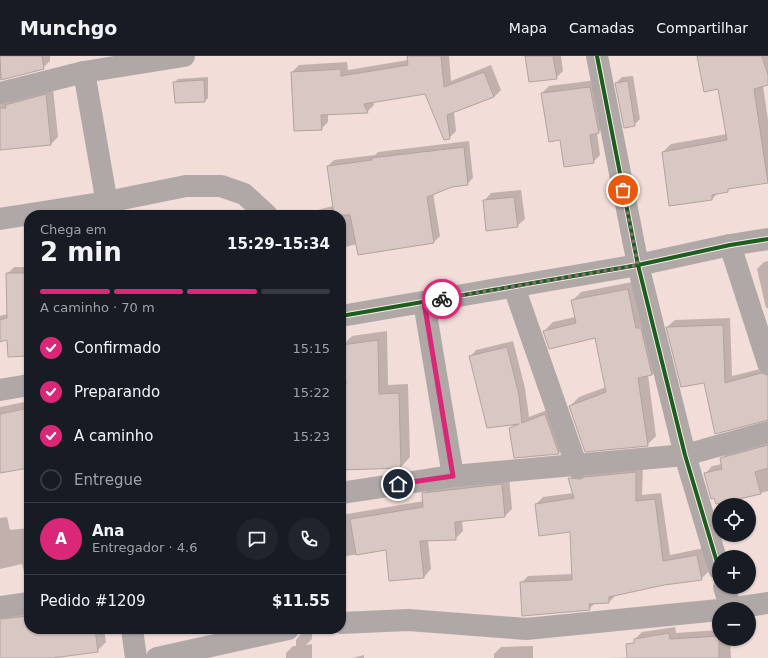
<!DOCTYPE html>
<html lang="pt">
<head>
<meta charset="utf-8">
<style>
  :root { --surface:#171b24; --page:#20242c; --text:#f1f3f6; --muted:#9ea1a6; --line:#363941; --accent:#db2777 }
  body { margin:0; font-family:"DejaVu Sans",sans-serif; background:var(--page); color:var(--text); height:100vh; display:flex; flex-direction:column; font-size:15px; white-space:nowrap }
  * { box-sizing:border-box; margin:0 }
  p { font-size:13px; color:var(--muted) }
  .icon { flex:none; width:22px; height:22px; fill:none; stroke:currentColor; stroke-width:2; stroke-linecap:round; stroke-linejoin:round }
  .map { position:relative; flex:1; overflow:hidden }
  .panel { position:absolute; left:24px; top:154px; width:322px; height:424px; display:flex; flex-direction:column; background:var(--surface); border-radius:16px; box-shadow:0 1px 3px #0004 }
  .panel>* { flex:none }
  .fabs { position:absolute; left:712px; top:442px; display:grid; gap:8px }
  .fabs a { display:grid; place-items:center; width:44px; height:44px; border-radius:50%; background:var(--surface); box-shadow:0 1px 3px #0004; font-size:20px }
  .pin { position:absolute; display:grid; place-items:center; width:34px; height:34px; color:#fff; margin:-17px; border:2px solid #fff; border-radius:50%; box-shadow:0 1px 4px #0007 }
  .courier { position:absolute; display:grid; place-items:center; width:40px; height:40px; margin:-20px; border:3px solid #db2777; border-radius:50%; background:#fff; color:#222; box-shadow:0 1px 5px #0007 }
  .head em { font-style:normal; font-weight:700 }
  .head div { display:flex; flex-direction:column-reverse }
  .head { display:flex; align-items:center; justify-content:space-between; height:68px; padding:0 16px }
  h1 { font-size:26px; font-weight:700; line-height:30px }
  .bar { display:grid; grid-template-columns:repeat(4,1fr); gap:6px 4px; align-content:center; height:48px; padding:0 16px }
  .bar i { height:5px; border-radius:3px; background:var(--line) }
  .bar .current { background:var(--accent) }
  .bar p { grid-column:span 4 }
  .line { display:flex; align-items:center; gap:10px; padding:0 16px; border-top:1px solid var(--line) }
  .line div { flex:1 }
  .round { display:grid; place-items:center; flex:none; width:42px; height:42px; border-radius:21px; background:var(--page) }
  ol { padding:0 16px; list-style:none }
  li { display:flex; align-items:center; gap:12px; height:44px }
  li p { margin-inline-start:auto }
  li .icon { padding:4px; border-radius:50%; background:var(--accent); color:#fff; stroke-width:4 }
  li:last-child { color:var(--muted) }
  li i { width:22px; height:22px; border:2px solid var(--line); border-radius:50% }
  header { display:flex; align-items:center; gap:24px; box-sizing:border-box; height:56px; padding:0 20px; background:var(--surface); border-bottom:1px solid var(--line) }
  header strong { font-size:19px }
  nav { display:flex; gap:22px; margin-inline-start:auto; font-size:14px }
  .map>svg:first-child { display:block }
  .shadow { fill:#0003 }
  .building { fill:#d8c7c3; stroke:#b3a39f }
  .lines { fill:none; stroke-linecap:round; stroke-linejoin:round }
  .minor { stroke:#b0a8a7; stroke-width:22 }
  .cycleway-casing { stroke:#f9eae6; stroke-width:6 }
  .cycleway { stroke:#1b5e20; stroke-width:4 }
  .done { stroke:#81706c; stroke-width:4; stroke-dasharray:0 7.2 }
  .route { stroke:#db2777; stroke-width:5 }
</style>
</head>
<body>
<header>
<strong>Munchgo</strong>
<nav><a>Mapa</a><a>Camadas</a><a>Compartilhar</a></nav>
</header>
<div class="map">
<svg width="768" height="602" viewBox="0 0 768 602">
  <rect width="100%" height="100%" fill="#f2ddd8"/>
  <g class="shadow">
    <polygon points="42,0 50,0 50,5 43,12 0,24 0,5"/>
    <polygon points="408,0 449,0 451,25 491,9 501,34 494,41 454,56 456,75 449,82 426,37 373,45 374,49 367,56 328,58 328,66 321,73 295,74 292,16 299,9 347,6 348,14 408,4"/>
    <polygon points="526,0 561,0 563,15 556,22"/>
    <polygon points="698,0 768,0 768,28 763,30 768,64 768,126 730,132 727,135 719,136 712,143 663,96 671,88 727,78 719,32"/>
    <polygon points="633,20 640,63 634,69 616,27 622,21"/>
    <polygon points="208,21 208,42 205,45 174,27 178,23"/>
    <polygon points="597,24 606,70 597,77 600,99 593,106 560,83 542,37 549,30"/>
    <polygon points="53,32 58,81 51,88 0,93 0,40"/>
    <polygon points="469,85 473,122 467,128 451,130 433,137 440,180 434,186 359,198 357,188 341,192 341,159 298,159 333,150 328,110 334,104 375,99 378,96"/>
    <polygon points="521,134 525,163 517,170 484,145 491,137"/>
    <polygon points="768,205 768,252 766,252 757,213 764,206"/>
    <polygon points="14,211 29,211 29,297 27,299 8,282 0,285 0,260 8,258 7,218"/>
    <polygon points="637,225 661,310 652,319 648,319 656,380 647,389 570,350 579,341 606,331 596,281 544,275 553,266 575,261 572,245 581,236"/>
    <polygon points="730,262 732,320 768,311 768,363 705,326 667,271 675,264"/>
    <polygon points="387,275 388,329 408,328 410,401 401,411 341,413 341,319 346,319 343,289 352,280"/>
    <polygon points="513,285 525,332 529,361 552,352 565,390 559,397 514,401 510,372 515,368 470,301 476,294"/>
    <polygon points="29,345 29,411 0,402 0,351"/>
    <polygon points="768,384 768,435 716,447 705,418 712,410 722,408 721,403 729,395"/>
    <polygon points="643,410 642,439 661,437 670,499 704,492 708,516 701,523 664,528 616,539 609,546 595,547 589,553 521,527 528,520 573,518 571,475 536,448 543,441 573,437 570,422 576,416"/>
    <polygon points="509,421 512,453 505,460 462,465 463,475 455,483 428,484 431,513 424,521 387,493 341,501 341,459 424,445 424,438 431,430"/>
    <polygon points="7,461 10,474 29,472 29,534 22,508 0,513 0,462"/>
    <polygon points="0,551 29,553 29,573 104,573 106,586 97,595 44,602 0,602"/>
    <polygon points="675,571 676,577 719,574 719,583 730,583 731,602 613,602 637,601 635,583 642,576"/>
    <polygon points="301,573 312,573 312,583 306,589 312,588 312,602 286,602 286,597 293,590 296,590 296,584 301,578"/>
    <polygon points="533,590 533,602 494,602 494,598 501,591"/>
    <polygon points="364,599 364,602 352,602"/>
  </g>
  <g class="building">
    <polygon points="0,0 42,0 44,13 1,24"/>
    <polygon points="407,0 441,0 444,31 484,16 494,41 447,59 450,83 444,84 425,38 364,48 368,57 321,59 322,74 294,75 291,16 341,13 341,20 408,9"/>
    <polygon points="525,0 553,0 557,23 529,26"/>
    <polygon points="697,0 762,0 768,19 768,29 754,33 768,127 728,133 728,136 712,139 712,144 669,150 662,96 727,84 718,33 704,36"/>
    <polygon points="204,24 205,46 175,47 173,26"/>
    <polygon points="628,25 635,70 624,72 615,27"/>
    <polygon points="590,31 599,77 590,79 594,107 564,111 560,84 549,86 541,37"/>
    <polygon points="46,38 51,89 0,94 0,52 6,52 5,49"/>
    <polygon points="464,91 468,129 452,131 427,141 434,187 358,199 350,159 334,159 327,110 372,104 371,102"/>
    <polygon points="514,141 518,171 486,175 483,144"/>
    <polygon points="6,217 25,217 25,222 29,222 29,274 26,274 27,300 8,301 7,284 0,286 0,264 7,262"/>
    <polygon points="628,233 636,272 641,272 652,319 638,322 648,390 585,396 569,350 606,336 595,282 549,293 543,275 576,267 571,244"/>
    <polygon points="723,269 725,327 761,317 768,319 768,364 715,378 704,327 681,331 666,271"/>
    <polygon points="378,284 379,338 399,337 401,412 341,414 341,328 346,328 342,289"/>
    <polygon points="507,291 519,339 522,367 545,358 559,398 514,402 509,372 519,368 487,372 469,300"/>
    <polygon points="29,352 29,412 0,417 0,358"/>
    <polygon points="768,389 768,412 755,416 761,438 716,448 714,442 711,443 704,417 722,413 720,402"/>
    <polygon points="636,416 636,445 655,443 663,505 697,499 702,524 664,529 609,541 609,547 589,548 590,554 522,560 520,526 572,524 570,476 539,480 535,448 574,442 568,422 581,423 584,421"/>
    <polygon points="502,428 505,461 455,466 456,484 420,485 424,522 389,525 386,494 356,499 350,463 423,451 422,437"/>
    <polygon points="29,560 29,573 59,573 59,577 95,573 98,596 52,602 0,602 0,563"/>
    <polygon points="669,577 670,583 719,580 719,602 627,602 626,588 634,587 634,583"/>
  </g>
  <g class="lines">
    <g class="minor">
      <polyline points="597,0 638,209 685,399 719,513"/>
      <polyline points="84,16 109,159"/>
      <polyline points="0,37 84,16 184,0"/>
      <polyline points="0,163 107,146 186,130 221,130 244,138 267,159"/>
      <polyline points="730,189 768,307"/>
      <polyline points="514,231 577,411"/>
      <polyline points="424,246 453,420"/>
      <polyline points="341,260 638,209 730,189 768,183"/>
      <polyline points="0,334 29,329"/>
      <polyline points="341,437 453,420 685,399 768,376"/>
      <polyline points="724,531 731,553"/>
      <polyline points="0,551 29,547"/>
      <polyline points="727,553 768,547"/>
      <polyline points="341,567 408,564 526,573 719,554"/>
      <polyline points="132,573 136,602"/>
      <polyline points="157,602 288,573"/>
    </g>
    <g class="cycleway-casing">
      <g id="cycleway">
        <polyline points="597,0 638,209 685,399 719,513"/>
        <polyline points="341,260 638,209 730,189 768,183"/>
      </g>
    </g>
    <use href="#cycleway" class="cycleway"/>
  </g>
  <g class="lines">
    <polyline class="done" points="442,243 638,209 623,134"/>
    <polyline class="route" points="398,428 453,420 424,246 442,243"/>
  </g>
</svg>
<div class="fabs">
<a><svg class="icon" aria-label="locate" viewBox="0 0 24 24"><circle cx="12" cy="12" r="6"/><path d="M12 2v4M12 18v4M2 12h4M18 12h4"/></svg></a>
<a>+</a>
<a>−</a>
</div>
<div class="pin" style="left:623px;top:134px;background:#ea580c"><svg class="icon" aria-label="bag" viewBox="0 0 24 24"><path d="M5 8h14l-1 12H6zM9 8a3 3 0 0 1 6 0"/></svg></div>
<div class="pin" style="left:398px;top:428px;background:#1f2937"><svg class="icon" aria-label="home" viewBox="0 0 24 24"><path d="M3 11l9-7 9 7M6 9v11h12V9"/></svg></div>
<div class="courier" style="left:442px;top:243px"><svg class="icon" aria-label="bike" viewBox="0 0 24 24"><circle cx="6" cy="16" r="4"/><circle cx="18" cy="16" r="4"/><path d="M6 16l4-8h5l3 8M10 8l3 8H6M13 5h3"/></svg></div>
<section class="panel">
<div class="head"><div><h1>2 min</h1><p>Chega em</p></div><em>15:29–15:34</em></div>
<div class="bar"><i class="current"></i><i class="current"></i><i class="current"></i><i></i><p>A caminho · 70 m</p></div>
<ol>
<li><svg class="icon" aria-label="check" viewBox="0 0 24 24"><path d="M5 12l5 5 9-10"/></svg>Confirmado<p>15:15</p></li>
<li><svg class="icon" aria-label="check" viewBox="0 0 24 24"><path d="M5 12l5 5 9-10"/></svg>Preparando<p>15:22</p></li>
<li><svg class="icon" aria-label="check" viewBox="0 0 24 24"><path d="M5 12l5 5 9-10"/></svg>A caminho<p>15:23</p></li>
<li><i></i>Entregue</li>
</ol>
<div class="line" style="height:72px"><b class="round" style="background:var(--accent);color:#fff">A</b><div><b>Ana</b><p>Entregador · 4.6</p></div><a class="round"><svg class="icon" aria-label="chat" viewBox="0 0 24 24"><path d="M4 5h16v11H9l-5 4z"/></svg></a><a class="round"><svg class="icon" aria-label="phone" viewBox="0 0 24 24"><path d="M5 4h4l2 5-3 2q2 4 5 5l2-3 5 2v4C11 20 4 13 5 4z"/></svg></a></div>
<div class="line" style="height:52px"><div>Pedido #1209</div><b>$11.55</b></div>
</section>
</div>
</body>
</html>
